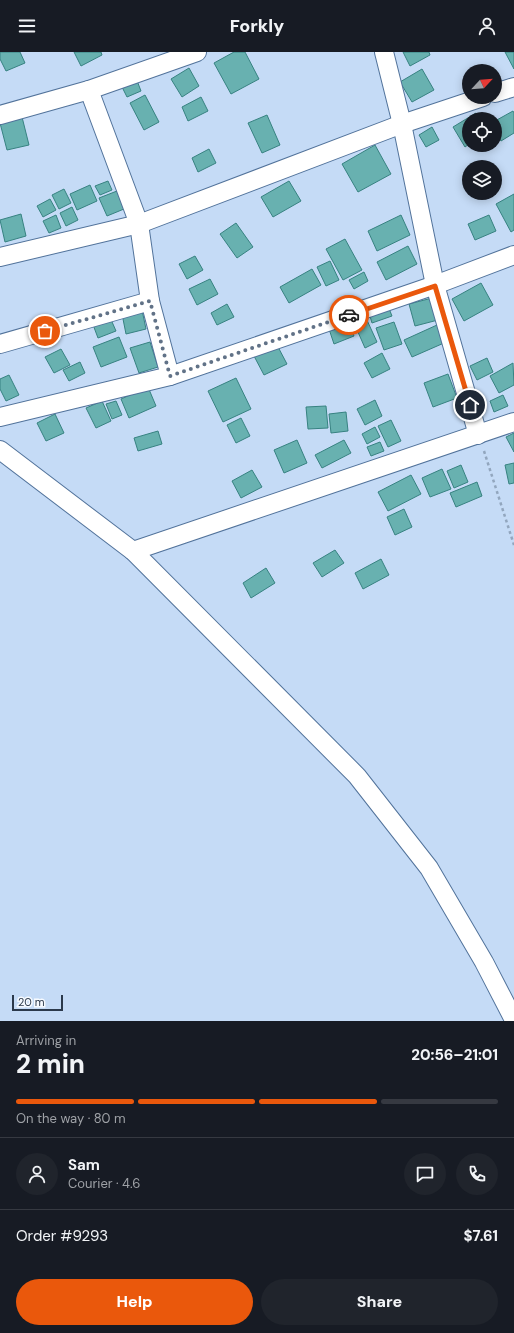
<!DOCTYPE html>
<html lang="en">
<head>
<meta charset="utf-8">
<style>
  :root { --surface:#171b24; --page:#20242c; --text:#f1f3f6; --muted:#9ea1a6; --line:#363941; --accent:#ea580c }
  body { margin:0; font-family:"DM Sans",sans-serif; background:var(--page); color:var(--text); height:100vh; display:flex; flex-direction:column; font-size:15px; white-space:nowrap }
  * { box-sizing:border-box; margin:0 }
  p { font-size:13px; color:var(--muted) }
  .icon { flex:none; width:22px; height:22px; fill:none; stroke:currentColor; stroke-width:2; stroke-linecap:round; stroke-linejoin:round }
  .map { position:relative; height:969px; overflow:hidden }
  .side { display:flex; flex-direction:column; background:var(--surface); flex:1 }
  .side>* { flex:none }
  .needle { width:26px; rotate:64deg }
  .controls { position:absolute; left:462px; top:12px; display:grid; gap:8px }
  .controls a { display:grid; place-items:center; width:40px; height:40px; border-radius:50%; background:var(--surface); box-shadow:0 2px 10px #0003; font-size:20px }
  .scale { position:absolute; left:12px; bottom:10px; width:51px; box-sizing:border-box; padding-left:4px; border:2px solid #2b394b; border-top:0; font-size:11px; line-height:14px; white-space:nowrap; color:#2b394b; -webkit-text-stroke:3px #f6faff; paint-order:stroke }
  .pin { position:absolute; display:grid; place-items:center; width:34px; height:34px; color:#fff; margin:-17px; border:2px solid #fff; border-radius:50%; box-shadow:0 1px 4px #0007 }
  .courier { position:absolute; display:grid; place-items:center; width:40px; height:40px; margin:-20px; border:3px solid #ea580c; border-radius:50%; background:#fff; color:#222; box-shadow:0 1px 5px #0007 }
  .headline em { font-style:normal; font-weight:800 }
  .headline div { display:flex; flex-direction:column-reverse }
  .headline { display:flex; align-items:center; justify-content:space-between; height:68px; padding:0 16px }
  h1 { font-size:26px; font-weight:800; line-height:30px }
  .bar { display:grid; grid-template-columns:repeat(4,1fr); gap:6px 4px; align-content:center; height:48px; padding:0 16px }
  .bar i { height:5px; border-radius:3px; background:var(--line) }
  .bar .active { background:var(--accent) }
  .bar p { grid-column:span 4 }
  .line { display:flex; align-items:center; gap:10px; padding:0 16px; border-top:1px solid var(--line) }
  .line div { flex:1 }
  .round { display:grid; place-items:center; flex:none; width:42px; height:42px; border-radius:21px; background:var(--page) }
  .action { display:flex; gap:8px; margin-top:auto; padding:8px 16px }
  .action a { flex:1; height:46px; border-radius:24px; background:var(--accent); color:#fff; font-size:16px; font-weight:800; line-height:46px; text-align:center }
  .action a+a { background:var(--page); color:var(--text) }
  header { display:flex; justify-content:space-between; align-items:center; height:52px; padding:0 16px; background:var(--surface); font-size:18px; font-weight:800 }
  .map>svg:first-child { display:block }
  .building { fill:#68b1b0; stroke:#378281 }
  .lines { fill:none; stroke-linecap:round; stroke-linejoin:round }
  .minor-casing { stroke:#52739b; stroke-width:20 }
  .path { stroke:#92a6be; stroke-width:2.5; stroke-dasharray:3 3; stroke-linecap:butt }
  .minor { stroke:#fff; stroke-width:18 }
  .done { stroke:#617287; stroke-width:4; stroke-dasharray:0 7.2 }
  .route { stroke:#ea580c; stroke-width:5 }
</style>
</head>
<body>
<header><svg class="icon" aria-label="menu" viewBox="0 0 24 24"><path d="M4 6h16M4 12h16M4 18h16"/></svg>Forkly<svg class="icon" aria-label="person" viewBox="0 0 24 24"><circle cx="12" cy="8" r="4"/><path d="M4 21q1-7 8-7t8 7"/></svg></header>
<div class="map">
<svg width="514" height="969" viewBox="0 0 514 969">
  <rect width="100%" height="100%" fill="#c5dbf6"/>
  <g class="building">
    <polygon points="0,0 20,0 25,11 6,19 0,7"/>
    <polygon points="74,0 101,0 102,3 81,14"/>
    <polygon points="234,0 245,0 259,27 231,42 214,11"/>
    <polygon points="403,0 429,0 430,3 410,14"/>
    <polygon points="505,0 514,0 514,17"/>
    <polygon points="189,16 199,34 182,45 171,27"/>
    <polygon points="422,17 434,38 412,50 400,30"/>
    <polygon points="136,26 141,39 127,45 121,33"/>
    <polygon points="145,43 159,70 144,78 130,51"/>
    <polygon points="201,45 208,59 188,69 182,55"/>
    <polygon points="513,59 514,61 514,81 501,89 495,79 495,69"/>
    <polygon points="476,61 480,67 469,67 469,92 465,95 453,75"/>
    <polygon points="267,63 280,93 262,101 248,71"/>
    <polygon points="22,65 29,93 7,98 0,71"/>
    <polygon points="432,75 439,88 426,95 419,83"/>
    <polygon points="375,93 391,122 358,140 342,112"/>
    <polygon points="209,97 216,111 198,120 192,106"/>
    <polygon points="108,129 112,138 100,143 95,134"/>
    <polygon points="289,129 301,149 273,165 261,145"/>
    <polygon points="90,133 97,149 77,158 70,142"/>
    <polygon points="64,137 71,151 59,157 52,143"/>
    <polygon points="117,139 124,157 107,164 99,146"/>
    <polygon points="514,142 514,178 511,180 496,152"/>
    <polygon points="50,147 56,158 43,165 37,154"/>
    <polygon points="72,155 78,168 66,174 60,161"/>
    <polygon points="21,162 26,184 5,190 0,168"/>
    <polygon points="56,163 61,176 49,181 43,169"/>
    <polygon points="401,163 410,183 377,199 368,179"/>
    <polygon points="489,163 496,179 475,188 468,172"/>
    <polygon points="236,171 253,195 237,206 220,182"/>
    <polygon points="345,187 362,218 343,228 326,197"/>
    <polygon points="408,194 417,212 386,228 377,210"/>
    <polygon points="195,204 203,218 187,227 179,212"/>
    <polygon points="330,209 339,228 326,234 317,215"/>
    <polygon points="312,217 321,233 289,251 280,235"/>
    <polygon points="364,220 368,229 354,237 349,228"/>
    <polygon points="210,227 218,242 197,253 189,237"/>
    <polygon points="481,231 493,253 464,269 452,247"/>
    <polygon points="432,246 438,268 415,274 409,252"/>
    <polygon points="227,252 234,265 217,273 211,261"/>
    <polygon points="388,254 392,264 372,271 369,261"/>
    <polygon points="142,258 146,277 126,282 122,262"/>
    <polygon points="109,263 116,279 98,286 92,270"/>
    <polygon points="366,266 377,290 365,296 354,271"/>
    <polygon points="348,270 354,284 334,292 329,277"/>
    <polygon points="394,270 402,292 384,298 376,276"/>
    <polygon points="437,273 444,291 412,305 404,288"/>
    <polygon points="119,285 127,305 101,315 93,295"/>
    <polygon points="150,290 158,315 139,321 130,296"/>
    <polygon points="277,293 287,312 264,323 254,304"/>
    <polygon points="61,297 70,313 54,321 45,305"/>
    <polygon points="382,301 390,317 372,326 364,311"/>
    <polygon points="487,306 493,320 477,328 470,314"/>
    <polygon points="80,310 85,321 69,329 63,318"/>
    <polygon points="513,311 514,333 499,341 490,324"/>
    <polygon points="448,322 457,346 433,355 424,331"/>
    <polygon points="9,323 19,343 6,349 0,337 0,327"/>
    <polygon points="236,326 251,357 223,370 208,339"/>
    <polygon points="148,335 156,354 129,366 121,347"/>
    <polygon points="503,343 508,354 494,360 490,349"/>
    <polygon points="375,348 382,364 365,373 357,357"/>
    <polygon points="102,349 111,369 96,376 86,356"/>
    <polygon points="116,349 122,363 112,367 106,352"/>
    <polygon points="326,354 328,376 308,377 306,355"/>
    <polygon points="346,360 348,379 331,381 329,362"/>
    <polygon points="55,362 64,381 46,389 37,371"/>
    <polygon points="241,366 250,384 236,391 227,373"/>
    <polygon points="391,368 401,389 388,395 378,374"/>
    <polygon points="375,375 380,385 367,392 362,382"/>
    <polygon points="158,379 162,392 138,399 134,386"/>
    <polygon points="514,381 514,400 506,385"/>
    <polygon points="297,388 307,411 284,421 274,398"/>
    <polygon points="344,388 351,401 322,416 315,403"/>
    <polygon points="380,390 384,399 371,404 367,395"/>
    <polygon points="514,411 514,431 509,432 505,413"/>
    <polygon points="461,413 468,430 454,436 447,419"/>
    <polygon points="442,417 451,437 430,445 422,426"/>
    <polygon points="252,418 262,435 241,446 232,429"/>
    <polygon points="411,423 421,442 388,459 378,440"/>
    <polygon points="477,430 482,444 456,455 450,441"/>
    <polygon points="404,457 412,475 395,483 387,465"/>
    <polygon points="335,498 344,511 322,525 313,511"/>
    <polygon points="381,507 389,523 363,537 355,521"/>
    <polygon points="266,516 275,531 251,546 243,531"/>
  </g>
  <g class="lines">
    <g class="minor-casing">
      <g id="minor">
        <polyline points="384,0 402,72 435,233 478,383"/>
        <polyline points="89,38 139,172 150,249 170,324 435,233 514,203"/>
        <polyline points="495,41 514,35"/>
        <polyline points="0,63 89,38 197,0"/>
        <polyline points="0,205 139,172 402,72 483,45"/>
        <polyline points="0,292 150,249"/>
        <polyline points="0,365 170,324"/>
        <polyline points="0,398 133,499 357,724 429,816 484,910 514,968"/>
        <polyline points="133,499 514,370"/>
      </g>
    </g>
    <polyline class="path" points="484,399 514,493"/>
    <use href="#minor" class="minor"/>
  </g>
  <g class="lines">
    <polyline class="done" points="45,279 150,249 170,324 349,263"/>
    <polyline class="route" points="349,263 435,234 470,353"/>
  </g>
</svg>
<div class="controls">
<a><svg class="needle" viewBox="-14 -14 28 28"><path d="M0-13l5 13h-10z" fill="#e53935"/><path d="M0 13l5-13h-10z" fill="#9ea1a6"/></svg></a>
<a><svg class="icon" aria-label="locate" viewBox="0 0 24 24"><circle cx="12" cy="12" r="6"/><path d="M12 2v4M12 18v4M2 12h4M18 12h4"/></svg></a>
<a><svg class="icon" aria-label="layers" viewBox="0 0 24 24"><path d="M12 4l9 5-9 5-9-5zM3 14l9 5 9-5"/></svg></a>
</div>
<div class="scale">20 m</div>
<div class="pin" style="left:45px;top:279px;background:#ea580c"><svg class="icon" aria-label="bag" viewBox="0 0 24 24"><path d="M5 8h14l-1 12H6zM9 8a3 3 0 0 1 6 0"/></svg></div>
<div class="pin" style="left:470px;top:353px;background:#1f2937"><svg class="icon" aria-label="home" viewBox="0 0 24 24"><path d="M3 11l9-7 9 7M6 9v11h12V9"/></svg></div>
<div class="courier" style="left:349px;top:263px"><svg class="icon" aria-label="car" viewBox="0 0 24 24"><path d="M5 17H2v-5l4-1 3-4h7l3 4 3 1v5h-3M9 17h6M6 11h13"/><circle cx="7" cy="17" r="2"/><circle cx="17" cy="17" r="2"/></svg></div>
</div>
<section class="side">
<div class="headline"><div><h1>2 min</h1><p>Arriving in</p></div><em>20:56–21:01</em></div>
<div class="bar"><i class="active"></i><i class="active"></i><i class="active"></i><i></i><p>On the way · 80 m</p></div>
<div class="line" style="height:72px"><a class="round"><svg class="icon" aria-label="person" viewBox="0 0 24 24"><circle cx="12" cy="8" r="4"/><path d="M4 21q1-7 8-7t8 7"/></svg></a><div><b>Sam</b><p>Courier · 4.6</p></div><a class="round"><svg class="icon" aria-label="chat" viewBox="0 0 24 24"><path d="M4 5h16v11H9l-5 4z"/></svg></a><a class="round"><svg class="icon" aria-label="phone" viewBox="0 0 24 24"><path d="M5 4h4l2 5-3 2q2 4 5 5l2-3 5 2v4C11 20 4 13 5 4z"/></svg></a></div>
<div class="line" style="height:52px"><div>Order #9293</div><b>$7.61</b></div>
<div class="action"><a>Help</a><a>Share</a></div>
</section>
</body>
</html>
